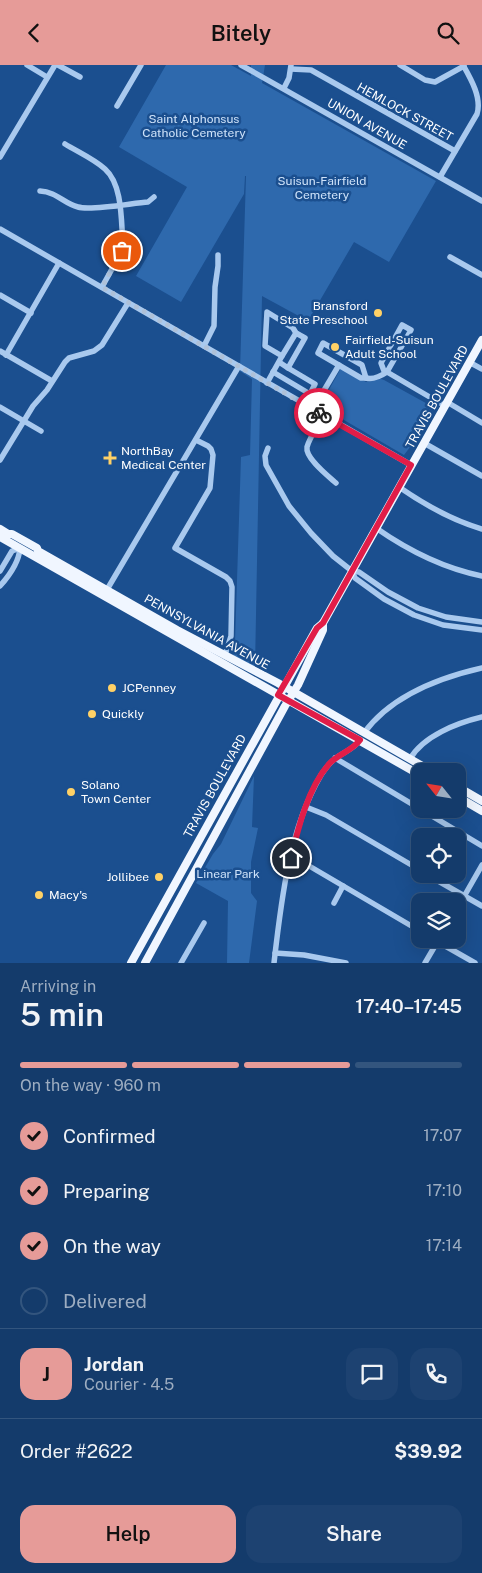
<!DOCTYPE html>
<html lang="en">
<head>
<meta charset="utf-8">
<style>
  :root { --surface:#143b6b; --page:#1d4271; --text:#f1f3f6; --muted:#9dadc1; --line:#33557e; --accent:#e69b98 }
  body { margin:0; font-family:"Public Sans",sans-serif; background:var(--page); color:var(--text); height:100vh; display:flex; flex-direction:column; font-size:19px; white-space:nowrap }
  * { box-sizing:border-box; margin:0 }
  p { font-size:16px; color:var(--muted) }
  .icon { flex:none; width:28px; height:28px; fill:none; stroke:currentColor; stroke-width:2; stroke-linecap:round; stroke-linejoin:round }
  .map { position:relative; height:898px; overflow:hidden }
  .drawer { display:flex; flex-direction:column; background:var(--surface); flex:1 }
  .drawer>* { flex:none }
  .needle { width:32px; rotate:300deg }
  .controls { position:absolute; left:411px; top:698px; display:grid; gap:10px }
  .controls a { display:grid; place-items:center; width:55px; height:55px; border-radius:10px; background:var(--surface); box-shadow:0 5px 20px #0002,0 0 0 1px var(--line); font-size:25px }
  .pin { position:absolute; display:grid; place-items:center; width:42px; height:42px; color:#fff; margin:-21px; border:2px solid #fff; border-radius:50%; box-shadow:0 1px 5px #0007 }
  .courier { position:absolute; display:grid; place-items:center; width:50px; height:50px; margin:-25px; border:4px solid #e11d48; border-radius:50%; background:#fff; color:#222; box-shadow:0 1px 6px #0007 }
  .overview em { font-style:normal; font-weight:600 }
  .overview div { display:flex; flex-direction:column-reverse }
  .overview { display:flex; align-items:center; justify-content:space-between; height:85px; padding:0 20px }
  h1 { font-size:32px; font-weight:600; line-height:38px }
  .bar { display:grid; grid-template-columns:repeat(4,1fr); gap:8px 5px; align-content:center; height:60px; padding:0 20px }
  .bar i { height:6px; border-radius:4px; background:var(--line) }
  .bar .on { background:var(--accent) }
  .bar p { grid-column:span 4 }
  .line { display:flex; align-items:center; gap:12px; padding:0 20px; border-top:1px solid var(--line) }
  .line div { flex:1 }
  .round { display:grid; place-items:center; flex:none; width:52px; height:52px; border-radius:15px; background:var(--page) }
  ol { padding:0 20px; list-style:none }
  li { display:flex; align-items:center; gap:15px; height:55px }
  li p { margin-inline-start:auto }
  li .icon { padding:5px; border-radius:50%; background:var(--accent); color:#111; stroke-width:4 }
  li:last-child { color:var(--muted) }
  li i { width:28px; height:28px; border:2px solid var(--line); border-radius:50% }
  .primary-button { display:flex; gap:10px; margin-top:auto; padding:10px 20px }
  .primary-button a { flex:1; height:58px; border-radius:15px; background:var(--accent); color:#111; font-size:20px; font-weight:600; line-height:58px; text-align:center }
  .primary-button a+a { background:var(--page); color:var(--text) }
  header { display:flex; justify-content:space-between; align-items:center; height:65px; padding:0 20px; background:var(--accent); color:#111; font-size:22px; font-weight:600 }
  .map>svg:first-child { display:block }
  .green { fill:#2e69ad }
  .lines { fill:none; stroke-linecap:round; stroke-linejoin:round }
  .minor { stroke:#a9c9ee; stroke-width:5.5 }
  .major { stroke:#f0f6ff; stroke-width:8 }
  .done { stroke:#afc1d8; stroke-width:5; stroke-dasharray:0 9 }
  .route { stroke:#e11d48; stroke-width:6 }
  .poi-dot { fill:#ffd166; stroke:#1b4f8f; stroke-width:2 }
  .labels { text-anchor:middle; stroke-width:5; stroke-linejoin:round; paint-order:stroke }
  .street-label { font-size:12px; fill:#fff; stroke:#1b4f8f }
  .park-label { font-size:12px; fill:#cfe3fa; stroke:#1b4f8f }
  .poi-label { font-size:12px; fill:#fff; stroke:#1b4f8f; text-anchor:start }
</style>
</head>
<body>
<header><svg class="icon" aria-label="back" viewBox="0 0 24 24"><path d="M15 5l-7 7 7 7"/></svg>Bitely<svg class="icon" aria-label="search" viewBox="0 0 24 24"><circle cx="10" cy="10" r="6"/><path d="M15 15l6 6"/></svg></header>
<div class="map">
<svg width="482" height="898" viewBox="0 0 482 898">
  <rect width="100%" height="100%" fill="#1b4f8f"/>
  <g class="green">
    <polygon points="166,0 231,0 251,11 251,0 265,0 262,18 436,116 389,197 354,177 308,256 262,231 255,603 234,591 232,586 235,577 241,392 250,390 252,314 240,306 246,111 245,111 244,129 181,237 136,211 187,122 119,82"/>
    <polygon points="341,303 366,317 381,314 384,315 433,342 432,345 433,346 420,369 404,390 320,341"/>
    <polygon points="254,711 252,762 258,763 251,797 251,828 257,836 249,898 227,898 228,836 196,818 213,789 221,779"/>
  </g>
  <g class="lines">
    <g class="minor">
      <polyline points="27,0 47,12"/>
      <polyline points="58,0 80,12"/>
      <polyline points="241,0 482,136"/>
      <polyline points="400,0 425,15 435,17 464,1"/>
      <polyline points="291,4 311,5 455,86"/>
      <polyline points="284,23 289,13 291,0"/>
      <polyline points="117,41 141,0"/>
      <path d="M65,79c13,8 29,15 40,25 18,16 16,53 18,75l-1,7 -20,36"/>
      <polyline points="0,92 55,0"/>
      <path d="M440,112l37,-63c5,-16 -6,-35 -14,-49"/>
      <path d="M40,126c17,1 23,12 38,16 13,4 55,-4 70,-5l6,-5"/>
      <polyline points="0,164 411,400"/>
      <polyline points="450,192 482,210"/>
      <polyline points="0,230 31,248"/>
      <polygon points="402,260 411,265 387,307 384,306 381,298"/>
      <polygon points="323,278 362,300 366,313 361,313 318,288"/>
      <polyline points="204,281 214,261 215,222 218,201 218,190"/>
      <polyline points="0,286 52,316"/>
      <polyline points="6,290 59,198"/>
      <polyline points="282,291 296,268"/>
      <polyline points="469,297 482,304"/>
      <polyline points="273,307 310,329 315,319 288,303"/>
      <path d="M366,313c7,2 15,-2 21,-6l58,34"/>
      <polyline points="267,318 282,291 265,281 267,247 293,263 296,268 305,273 288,303 279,297"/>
      <polyline points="447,337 482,358"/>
      <polyline points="0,342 41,366"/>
      <polyline points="313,344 339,300"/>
      <path d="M324,350c-5,10 -14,21 -17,32 -2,11 21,29 29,36"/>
      <polyline points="196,375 208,381 211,384 213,390 210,423 175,483 226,512 230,516 232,522 231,571 225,590"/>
      <polyline points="424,378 482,411"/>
      <polyline points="268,383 265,391 266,400 289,441 311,468 333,491 352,506 355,513 384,534 414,550 443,560 482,565"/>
      <polyline points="0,395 33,341 47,325 65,297 69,293 94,286 102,280 128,238"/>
      <path d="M399,422c26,18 52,33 83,42"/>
      <path d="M376,463c33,23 66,40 106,48"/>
      <path d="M0,506l12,-20 8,-3c-1,14 -11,28 -20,38"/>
      <polyline points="352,506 359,507 388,527 418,543 446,552 482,557"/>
      <polyline points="105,528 239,301"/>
      <path d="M364,668c27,-37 74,-55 118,-65"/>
      <polyline points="335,693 482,781"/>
      <path d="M410,694c13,-23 47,-36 72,-42"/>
      <polyline points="306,742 326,750 420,805"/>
      <polyline points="291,793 299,795 420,866"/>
      <polyline points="426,809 482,841"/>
      <polyline points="334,838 343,821"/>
      <polyline points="458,842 482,800"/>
      <polyline points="433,874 475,898"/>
      <polyline points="275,888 304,890 346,898"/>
      <polyline points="181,898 204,858"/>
      <path d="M274,898c7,-61 15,-134 47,-188 4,-6 9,-13 15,-17 9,-7 18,-9 24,-18"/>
      <polyline points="425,898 439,874"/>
    </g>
    <g class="major">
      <polyline points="0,464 8,469 12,469 37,483 38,486 177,565 278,618 431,706"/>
      <polyline points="0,472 420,710"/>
      <polyline points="458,722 482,736"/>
      <polyline points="458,732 482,746"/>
      <polyline points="131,898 317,563 323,558 482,275"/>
      <polyline points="145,898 285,641 298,620 323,565 323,558"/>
    </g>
  </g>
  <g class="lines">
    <polyline class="done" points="122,186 102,222 319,348"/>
    <path class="route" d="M291,793c7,-30 17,-70 38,-94 9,-10 23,-13 31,-24l-82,-45 39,-67 6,-5 88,-158 -92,-52"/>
  </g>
  <g class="poi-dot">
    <circle cx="378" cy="248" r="5"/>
    <circle cx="335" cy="282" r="5"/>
    <path d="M107.5 385.5h5v5h5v5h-5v5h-5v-5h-5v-5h5z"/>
    <circle cx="112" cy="623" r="5"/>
    <circle cx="92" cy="649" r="5"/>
    <circle cx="71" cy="727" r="5"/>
    <circle cx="159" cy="812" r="5"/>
    <circle cx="39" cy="830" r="5"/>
  </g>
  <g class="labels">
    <g class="street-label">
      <text transform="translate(405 47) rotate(29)" y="4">HEMLOCK STREET</text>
      <text transform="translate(367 59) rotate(30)" y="4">UNION AVENUE</text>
      <text transform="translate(437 332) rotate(-61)" y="4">TRAVIS BOULEVARD</text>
      <text transform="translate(207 567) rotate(29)" y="4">PENNSYLVANIA AVENUE</text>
      <text transform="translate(215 721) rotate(-61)" y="4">TRAVIS BOULEVARD</text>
    </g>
    <g class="park-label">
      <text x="194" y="58">Saint Alphonsus<tspan x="194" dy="14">Catholic Cemetery</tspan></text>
      <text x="322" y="120">Suisun-Fairfield<tspan x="322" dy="14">Cemetery</tspan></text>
      <text x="228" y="813">Linear Park</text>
    </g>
    <g class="poi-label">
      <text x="368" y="245" text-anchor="end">Bransford<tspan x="368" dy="14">State Preschool</tspan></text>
      <text x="345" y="279">Fairfield-Suisun<tspan x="345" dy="14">Adult School</tspan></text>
      <text x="121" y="390">NorthBay<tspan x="121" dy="14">Medical Center</tspan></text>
      <text x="122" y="627">JCPenney</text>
      <text x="102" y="653">Quickly</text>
      <text x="81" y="724">Solano<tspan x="81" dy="14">Town Center</tspan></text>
      <text x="149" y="816" text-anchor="end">Jollibee</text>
      <text x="49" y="834">Macy's</text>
    </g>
  </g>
</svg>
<div class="controls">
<a><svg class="needle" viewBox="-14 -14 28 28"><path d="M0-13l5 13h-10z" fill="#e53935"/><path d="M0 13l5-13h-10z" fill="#9dadc1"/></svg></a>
<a><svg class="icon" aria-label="locate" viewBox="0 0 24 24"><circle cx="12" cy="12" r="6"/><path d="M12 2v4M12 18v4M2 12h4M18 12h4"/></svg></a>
<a><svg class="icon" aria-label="layers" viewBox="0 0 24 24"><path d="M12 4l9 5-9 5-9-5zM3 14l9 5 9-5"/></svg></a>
</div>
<div class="pin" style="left:122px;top:186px;background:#ea580c"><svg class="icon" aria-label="bag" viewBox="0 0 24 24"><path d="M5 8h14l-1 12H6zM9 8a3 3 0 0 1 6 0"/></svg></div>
<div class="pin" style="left:291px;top:793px;background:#1f2937"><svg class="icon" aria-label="home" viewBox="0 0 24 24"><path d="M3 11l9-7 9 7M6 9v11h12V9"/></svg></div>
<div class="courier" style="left:319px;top:348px"><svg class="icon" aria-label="bike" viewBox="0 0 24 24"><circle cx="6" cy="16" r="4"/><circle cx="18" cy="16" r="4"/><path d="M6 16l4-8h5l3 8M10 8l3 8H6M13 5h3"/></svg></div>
</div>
<section class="drawer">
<div class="overview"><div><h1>5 min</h1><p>Arriving in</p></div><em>17:40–17:45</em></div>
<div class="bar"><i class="on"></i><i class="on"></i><i class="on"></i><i></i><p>On the way · 960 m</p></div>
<ol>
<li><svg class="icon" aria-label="check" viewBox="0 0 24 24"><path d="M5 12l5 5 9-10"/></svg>Confirmed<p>17:07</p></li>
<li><svg class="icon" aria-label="check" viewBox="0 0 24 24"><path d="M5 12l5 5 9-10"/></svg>Preparing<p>17:10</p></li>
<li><svg class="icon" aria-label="check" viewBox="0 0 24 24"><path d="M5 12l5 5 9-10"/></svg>On the way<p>17:14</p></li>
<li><i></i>Delivered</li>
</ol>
<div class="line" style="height:90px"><b class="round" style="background:var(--accent);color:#111">J</b><div><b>Jordan</b><p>Courier · 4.5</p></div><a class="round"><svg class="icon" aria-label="chat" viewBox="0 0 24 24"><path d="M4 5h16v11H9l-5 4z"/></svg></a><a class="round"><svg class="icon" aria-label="phone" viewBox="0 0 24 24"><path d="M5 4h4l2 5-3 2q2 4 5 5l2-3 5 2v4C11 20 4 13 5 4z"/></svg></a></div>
<div class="line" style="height:65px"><div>Order #2622</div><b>$39.92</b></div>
<div class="primary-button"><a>Help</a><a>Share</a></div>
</section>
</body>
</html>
